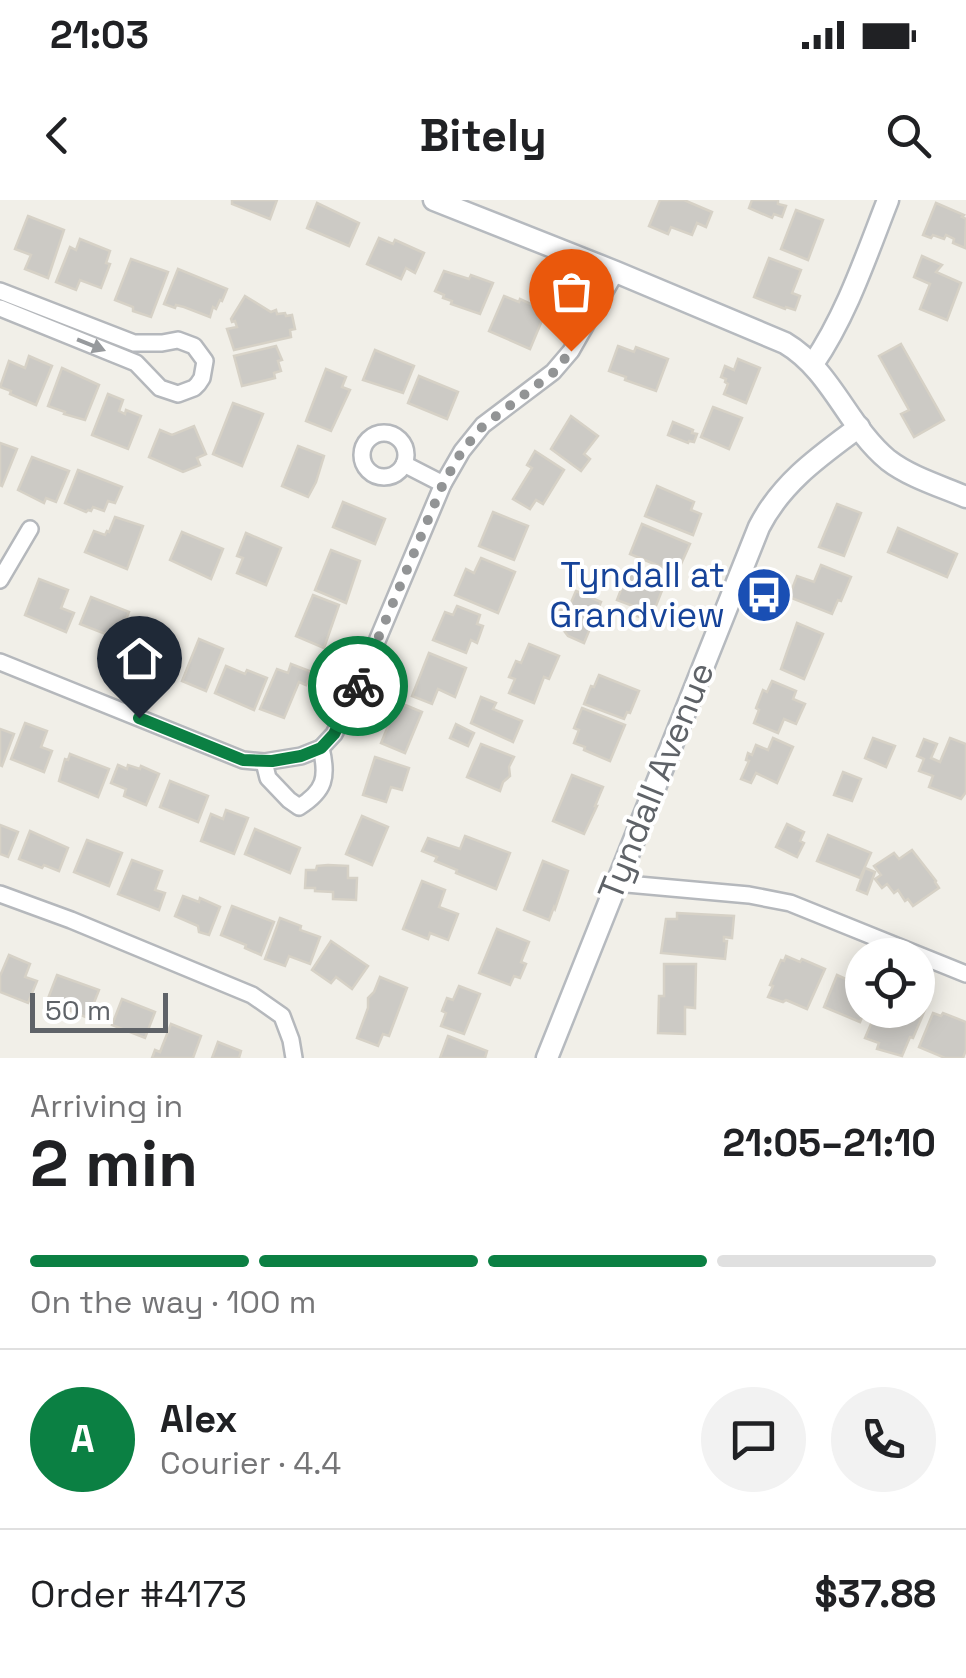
<!DOCTYPE html>
<html lang="en">
<head>
<meta charset="utf-8">
<style>
  :root { --surface:#fff; --page:#f2f2f2; --text:#202124; --muted:#757577; --line:#e0e0e0; --accent:#0b8043 }
  body { margin:0; font-family:"Space Grotesk",sans-serif; background:var(--page); color:var(--text); height:100vh; display:flex; flex-direction:column; font-size:38px; white-space:nowrap }
  * { box-sizing:border-box; margin:0 }
  p { font-size:32px; color:var(--muted) }
  .icon { flex:none; width:55px; height:55px; fill:none; stroke:currentColor; stroke-width:2; stroke-linecap:round; stroke-linejoin:round }
  .map { position:relative; height:858px; overflow:hidden }
  .sheet { display:flex; flex-direction:column; background:var(--surface); flex:1 }
  .sheet>* { flex:none }
  .tools { position:absolute; left:845px; top:738px; display:grid; gap:20px }
  .tools a { display:grid; place-items:center; width:90px; height:90px; border-radius:50%; background:var(--surface); box-shadow:0 5px 25px #0003; font-size:50px }
  .scale { position:absolute; left:30px; bottom:25px; width:138px; box-sizing:border-box; padding-left:10px; border:5px solid #5f6368; border-top:0; font-size:28px; line-height:35px; white-space:nowrap; color:#5f6368; -webkit-text-stroke:8px #fff; paint-order:stroke }
  .pin { position:absolute; display:grid; place-items:center; width:85px; height:85px; color:#fff; margin:-102px -42px; border-radius:50% 50% 50% 0; rotate:-45deg; box-shadow:0 0 10px #0007 }
  .pin .icon { rotate:45deg }
  .courier { position:absolute; display:grid; place-items:center; width:100px; height:100px; margin:-50px; border:8px solid #0b8043; border-radius:50%; background:#fff; color:#222; box-shadow:0 2px 12px #0007 }
  .summary em { font-style:normal; font-weight:600 }
  .summary div { display:flex; flex-direction:column-reverse }
  .summary { display:flex; align-items:center; justify-content:space-between; height:170px; padding:0 30px }
  h1 { font-size:65px; font-weight:600; line-height:75px }
  .bar { display:grid; grid-template-columns:repeat(4,1fr); gap:15px 10px; align-content:center; height:120px; padding:0 30px }
  .bar i { height:12px; border-radius:8px; background:var(--line) }
  .bar .on { background:var(--accent) }
  .bar p { grid-column:span 4 }
  .line { display:flex; align-items:center; gap:25px; padding:0 30px; border-top:2px solid var(--line) }
  .line div { flex:1 }
  .round { display:grid; place-items:center; flex:none; width:105px; height:105px; border-radius:52px; background:var(--page) }
  .status { display:flex; justify-content:space-between; align-items:center; height:70px; padding:0 50px; background:var(--surface); direction:ltr }
  .status svg { height:28px; fill:currentColor }
  header { display:flex; justify-content:space-between; align-items:center; height:130px; padding:0 30px; background:var(--surface); font-size:45px; font-weight:600 }
  .map>svg:first-child { display:block }
  .building { fill:#cccac5; stroke:#d6d1c6; stroke-width:2.5 }
  .lines { fill:none; stroke-linecap:round; stroke-linejoin:round }
  .street-casing { stroke:#b5b8bc; stroke-width:20 }
  .secondary-casing { stroke:#b6babf; stroke-width:25 }
  .street { stroke:#fff; stroke-width:15 }
  .secondary { stroke:#fff; stroke-width:20 }
  .oneway { fill:#979a9d }
  .done { stroke:#929495; stroke-width:10; stroke-dasharray:0 18 }
  .route { stroke:#0b8043; stroke-width:12 }
  .labels { text-anchor:middle; stroke-width:8; stroke-linejoin:round; paint-order:stroke }
  .transit-label { font-size:35px; fill:#164399; stroke:#fff; text-anchor:end }
  .street-label { font-size:35px; fill:#5f6368; stroke:#fff }
</style>
</head>
<body>
<div class="status"><b>21:03</b><svg viewBox="0 0 49 12"><path d="M0 12V9h3v3zM5 12V6h3v6zM10 12V3h3v9zM15 12V0h3v12zM26 1h20v11H26zM47 4h2v5h-2z"/></svg></div>
<header><svg class="icon" aria-label="back" viewBox="0 0 24 24"><path d="M15 5l-7 7 7 7"/></svg>Bitely<svg class="icon" aria-label="search" viewBox="0 0 24 24"><circle cx="10" cy="10" r="6"/><path d="M15 15l6 6"/></svg></header>
<div class="map">
<svg width="966" height="858" viewBox="0 0 966 858">
  <rect width="100%" height="100%" fill="#f1efe8"/>
  <g class="building">
    <polygon points="232,0 277,0 270,19 232,4"/>
    <polygon points="660,0 684,0 712,12 706,27 697,23 692,35 671,27 668,34 649,26"/>
    <polygon points="752,0 778,0 778,4 786,6 782,17 774,14 772,18 749,8"/>
    <polygon points="317,3 359,23 349,46 307,28"/>
    <polygon points="936,3 964,15 962,17 966,19 965,48 953,43 954,39 946,35 944,39 933,35 931,38 923,35"/>
    <polygon points="796,10 823,20 808,60 781,49"/>
    <polygon points="28,16 64,30 48,78 25,69 31,55 15,49"/>
    <polygon points="379,38 393,44 395,40 424,53 415,73 406,68 401,79 367,64"/>
    <polygon points="80,39 110,51 106,63 110,64 101,88 80,80 76,90 56,82 70,47 76,50"/>
    <polygon points="922,56 942,65 936,72 961,83 947,120 920,109 930,84 914,77"/>
    <polygon points="769,58 801,70 792,93 800,96 795,110 786,107 785,109 754,97"/>
    <polygon points="131,59 168,72 151,117 133,111 133,107 115,100"/>
    <polygon points="178,69 227,89 222,101 220,100 216,109 213,107 210,117 184,107 176,105 175,108 164,104"/>
    <polygon points="444,71 469,79 471,75 493,83 480,114 451,104 452,101 443,98 444,95 435,91"/>
    <polygon points="245,96 271,112 276,110 277,114 285,113 286,116 292,115 295,129 290,130 291,137 234,150 227,129 237,127 235,121 232,122 231,119"/>
    <polygon points="504,96 519,102 520,99 546,111 530,149 489,131"/>
    <polygon points="901,144 944,220 914,237 901,214 909,210 879,156"/>
    <polygon points="276,146 282,160 278,161 281,171 274,173 275,178 242,186 234,156"/>
    <polygon points="618,146 634,152 636,147 668,159 656,191 625,180 626,177 609,171"/>
    <polygon points="375,150 414,166 403,193 363,180"/>
    <polygon points="29,156 52,166 36,205 10,194 11,191 0,187 9,161 25,168"/>
    <polygon points="738,159 760,168 746,203 724,194 728,184 725,182 726,179 721,177 725,166 734,170"/>
    <polygon points="62,168 99,185 85,220 64,214 65,212 48,206"/>
    <polygon points="326,169 346,177 342,187 350,190 331,231 306,221"/>
    <polygon points="419,176 458,192 447,219 408,203"/>
    <polygon points="108,194 123,200 119,211 125,214 126,210 141,216 128,249 92,235"/>
    <polygon points="233,203 263,214 242,266 213,254"/>
    <polygon points="713,207 742,218 729,249 701,237"/>
    <polygon points="571,216 598,236 584,254 590,259 581,271 551,249"/>
    <polygon points="673,222 693,230 692,233 697,234 694,242 689,241 688,243 668,235"/>
    <polygon points="194,226 206,254 197,258 200,265 183,272 149,257 160,230 172,235"/>
    <polygon points="0,243 17,249 2,286 0,285"/>
    <polygon points="298,246 324,256 316,282 308,297 282,286"/>
    <polygon points="535,251 564,270 543,304 536,300 530,309 513,299 532,268 527,265"/>
    <polygon points="32,257 69,271 56,302 46,298 44,303 18,290"/>
    <polygon points="78,270 122,287 115,303 108,301 104,311 93,307 91,311 88,310 86,312 65,303"/>
    <polygon points="657,286 694,302 691,310 701,314 693,335 645,316"/>
    <polygon points="343,302 385,319 375,344 333,327"/>
    <polygon points="837,304 861,313 844,356 819,347"/>
    <polygon points="493,312 528,326 514,360 479,346"/>
    <polygon points="115,317 143,326 127,369 85,352 94,331 105,335 107,331 109,332"/>
    <polygon points="642,324 690,344 681,364 673,360 669,370 630,354"/>
    <polygon points="898,328 957,354 947,377 888,352"/>
    <polygon points="182,332 223,349 211,379 170,360"/>
    <polygon points="246,333 281,348 266,385 237,373 243,358 237,356"/>
    <polygon points="331,350 360,361 346,403 315,390"/>
    <polygon points="481,358 515,372 498,413 455,395 466,369 474,373"/>
    <polygon points="821,365 851,377 841,401 838,400 832,414 789,397 797,376 814,382"/>
    <polygon points="629,369 665,383 650,421 631,414 633,406 617,400"/>
    <polygon points="39,379 68,390 61,408 74,413 66,432 25,415"/>
    <polygon points="576,391 601,402 584,443 568,436 555,419 562,402 570,405"/>
    <polygon points="313,395 339,405 324,448 296,436"/>
    <polygon points="91,397 129,412 118,439 80,424"/>
    <polygon points="457,406 480,415 477,424 483,426 477,443 471,440 466,453 433,440 445,412 453,415"/>
    <polygon points="797,423 823,434 804,479 781,469"/>
    <polygon points="134,427 172,442 162,468 137,458 134,464 121,458"/>
    <polygon points="199,439 223,449 206,491 182,481"/>
    <polygon points="529,444 559,456 549,479 544,477 534,503 509,493 515,479 509,477 516,461 521,463"/>
    <polygon points="429,453 466,468 455,497 438,489 432,504 412,496"/>
    <polygon points="291,464 312,472 306,485 299,482 284,518 260,509 277,469 288,473"/>
    <polygon points="226,466 245,474 247,470 267,478 254,510 215,493"/>
    <polygon points="599,475 639,491 630,513 627,512 624,519 584,504 591,486 594,487"/>
    <polygon points="772,481 796,491 793,499 805,504 796,524 784,519 778,533 754,523 759,510 756,508 763,490 767,492"/>
    <polygon points="481,497 496,503 493,509 522,521 513,542 471,523"/>
    <polygon points="398,502 422,512 405,553 381,543"/>
    <polygon points="582,508 625,525 610,561 584,550 585,547 574,543 579,530 574,528"/>
    <polygon points="25,523 47,531 41,547 52,551 44,572 11,559"/>
    <polygon points="456,524 474,533 468,546 450,538"/>
    <polygon points="0,529 14,534 2,566 0,565"/>
    <polygon points="773,538 793,547 777,583 756,573 751,583 741,579 749,561 746,560 748,553 752,555 756,545 768,550"/>
    <polygon points="873,538 895,546 886,567 865,558"/>
    <polygon points="950,538 966,544 966,592 961,599 929,587 933,576 919,571 924,559 917,556 924,539 937,544 931,558 940,562"/>
    <polygon points="481,544 514,557 509,567 510,576 503,582 500,591 467,577"/>
    <polygon points="70,554 109,569 98,597 59,581 65,559 68,560"/>
    <polygon points="375,557 409,568 402,590 391,587 386,602 363,595"/>
    <polygon points="118,565 127,569 128,565 140,569 141,566 159,574 146,605 124,596 126,589 111,583"/>
    <polygon points="843,572 861,579 852,601 834,595"/>
    <polygon points="572,575 603,587 595,606 597,606 584,634 553,621"/>
    <polygon points="170,581 208,596 198,622 160,607"/>
    <polygon points="226,610 248,618 234,654 201,641 211,614 223,619"/>
    <polygon points="362,616 388,627 372,665 346,654"/>
    <polygon points="787,624 804,632 800,641 804,643 797,657 776,647"/>
    <polygon points="0,625 18,632 8,657 0,654"/>
    <polygon points="255,629 300,648 290,673 245,654"/>
    <polygon points="30,631 68,648 59,671 44,665 42,668 19,659"/>
    <polygon points="828,635 871,653 860,678 817,661"/>
    <polygon points="465,636 510,653 496,689 456,673 457,670 435,661 437,657 422,651 428,638 460,649"/>
    <polygon points="87,640 122,653 109,686 74,672"/>
    <polygon points="912,650 936,681 935,682 939,688 913,706 908,699 905,701 898,690 894,693 887,684 882,688 875,679 881,675 874,666 894,653 899,659"/>
    <polygon points="132,660 162,671 155,690 165,693 159,710 118,694"/>
    <polygon points="543,661 568,671 555,709 554,707 549,720 524,710"/>
    <polygon points="328,665 348,666 348,678 357,678 356,700 333,699 333,692 315,691 315,688 305,688 306,670 316,670 317,666"/>
    <polygon points="865,668 875,672 867,694 857,690"/>
    <polygon points="422,681 445,690 439,707 458,714 448,740 430,733 428,739 403,729"/>
    <polygon points="183,696 199,702 200,698 220,707 209,735 199,732 198,726 175,716"/>
    <polygon points="232,706 274,722 261,755 245,748 246,745 221,735"/>
    <polygon points="677,713 734,716 732,738 724,737 724,741 727,741 725,759 661,753 666,719 677,719"/>
    <polygon points="280,718 301,726 300,730 320,737 310,764 289,756 285,766 265,759"/>
    <polygon points="497,729 529,742 521,762 526,764 520,778 514,776 510,785 479,773"/>
    <polygon points="331,741 368,766 352,789 336,777 331,783 312,770"/>
    <polygon points="9,755 30,764 25,777 37,781 28,803 0,792 0,776"/>
    <polygon points="786,756 800,762 802,759 825,769 807,809 786,800 783,802 768,797 773,786 770,785 781,760 784,761"/>
    <polygon points="664,764 696,764 695,808 685,807 685,834 658,833 659,796 664,796"/>
    <polygon points="57,775 99,790 88,818 47,801"/>
    <polygon points="837,775 859,785 862,780 862,810 865,810 860,822 824,807"/>
    <polygon points="380,777 407,788 389,836 383,834 378,846 357,838 368,808 368,798 374,792"/>
    <polygon points="459,786 480,794 464,834 441,826 446,813 442,811 447,798 453,800"/>
    <polygon points="122,799 155,812 145,838 112,825"/>
    <polygon points="918,801 927,805 913,838 910,837 902,856 877,849 879,843 865,838 877,810 887,810 899,815 901,810 918,810"/>
    <polygon points="933,813 941,816 943,813 966,822 966,850 963,858 945,858 919,847"/>
    <polygon points="171,824 201,836 193,858 152,858 155,850 160,852"/>
    <polygon points="448,836 487,851 485,858 440,858"/>
    <polygon points="218,842 241,851 239,858 212,858"/>
  </g>
  <g class="lines">
    <g class="street-casing">
      <g id="street">
        <polyline points="0,91 134,143 162,143 178,140 194,146 205,161 202,178 198,184 194,188 178,194 160,188 136,163 0,108"/>
        <circle cx="384" cy="255" r="22"/>
        <polyline points="404,264 443,284"/>
        <polyline points="0,380 30,329"/>
        <polyline points="0,462 243,560 264,562 301,556 321,548 334,534 356,491 443,284 462,251 483,225 553,172 571,151 616,72"/>
        <path d="M264,562l4,16 21,22 10,7c26,-16 29,-30 22,-59"/>
        <polyline points="616,683 749,695 790,703 966,774"/>
        <polyline points="0,694 71,720 252,795 282,816 291,840 294,858"/>
      </g>
    </g>
    <g class="secondary-casing">
      <g id="secondary">
        <path d="M434,0l182,72 169,71c47,28 62,83 103,117 22,17 52,26 78,37"/>
        <path d="M813,164c34,-50 53,-108 75,-164"/>
        <path d="M547,858l212,-531c23,-45 61,-71 100,-100"/>
      </g>
    </g>
    <use href="#street" class="street"/>
    <use href="#secondary" class="secondary"/>
  </g>
  <defs><path id="oneway-solid" d="M-6-.8H1V-3.2L6.5 0L1 3.2V.8H-6Z" transform="scale(2.5)"/></defs>
  <use class="oneway" href="#oneway-solid" transform="translate(91 145) rotate(22)"/>
  <g class="lines">
    <polyline class="done" points="358,486 443,284 462,251 483,226 554,172 571,151"/>
    <polyline class="route" points="139,518 243,560 272,561 301,556 321,548 334,534 358,486"/>
  </g>
  <defs>
    <g id="bus-disc" transform="scale(2.875)"><circle r="9.5" fill="#1a4fb4" stroke="#fff"/><path d="M-5-6H5V4H4V6H2V4H-2V6H-4V4H-5ZM-3.5-4V0h7V-4ZM-3.5 1.2v1.5H-2V1.2ZM2 1.2v1.5H3.5V1.2Z" fill="#fff"/></g>
  </defs>
  <g fill-rule="evenodd">
    <use href="#bus-disc" x="764" y="395"/>
  </g>
  <g class="labels">
    <g class="transit-label">
      <text x="725" y="387">Tyndall at<tspan x="725" dy="40">Grandview</tspan></text>
    </g>
    <g class="street-label">
      <text transform="translate(656 581) rotate(-68)" y="12">Tyndall Avenue</text>
    </g>
  </g>
</svg>
<div class="tools">
<a><svg class="icon" aria-label="locate" viewBox="0 0 24 24"><circle cx="12" cy="12" r="6"/><path d="M12 2v4M12 18v4M2 12h4M18 12h4"/></svg></a>
</div>
<div class="scale">50 m</div>
<div class="pin" style="left:571px;top:151px;background:#ea580c"><svg class="icon" aria-label="bag" viewBox="0 0 24 24"><path d="M5 8h14l-1 12H6zM9 8a3 3 0 0 1 6 0"/></svg></div>
<div class="pin" style="left:139px;top:518px;background:#1f2937"><svg class="icon" aria-label="home" viewBox="0 0 24 24"><path d="M3 11l9-7 9 7M6 9v11h12V9"/></svg></div>
<div class="courier" style="left:358px;top:486px"><svg class="icon" aria-label="bike" viewBox="0 0 24 24"><circle cx="6" cy="16" r="4"/><circle cx="18" cy="16" r="4"/><path d="M6 16l4-8h5l3 8M10 8l3 8H6M13 5h3"/></svg></div>
</div>
<section class="sheet">
<div class="summary"><div><h1>2 min</h1><p>Arriving in</p></div><em>21:05–21:10</em></div>
<div class="bar"><i class="on"></i><i class="on"></i><i class="on"></i><i></i><p>On the way · 100 m</p></div>
<div class="line" style="height:180px"><b class="round" style="background:var(--accent);color:#fff">A</b><div><b>Alex</b><p>Courier · 4.4</p></div><a class="round"><svg class="icon" aria-label="chat" viewBox="0 0 24 24"><path d="M4 5h16v11H9l-5 4z"/></svg></a><a class="round"><svg class="icon" aria-label="phone" viewBox="0 0 24 24"><path d="M5 4h4l2 5-3 2q2 4 5 5l2-3 5 2v4C11 20 4 13 5 4z"/></svg></a></div>
<div class="line" style="height:130px"><div>Order #4173</div><b>$37.88</b></div>
</section>
</body>
</html>
